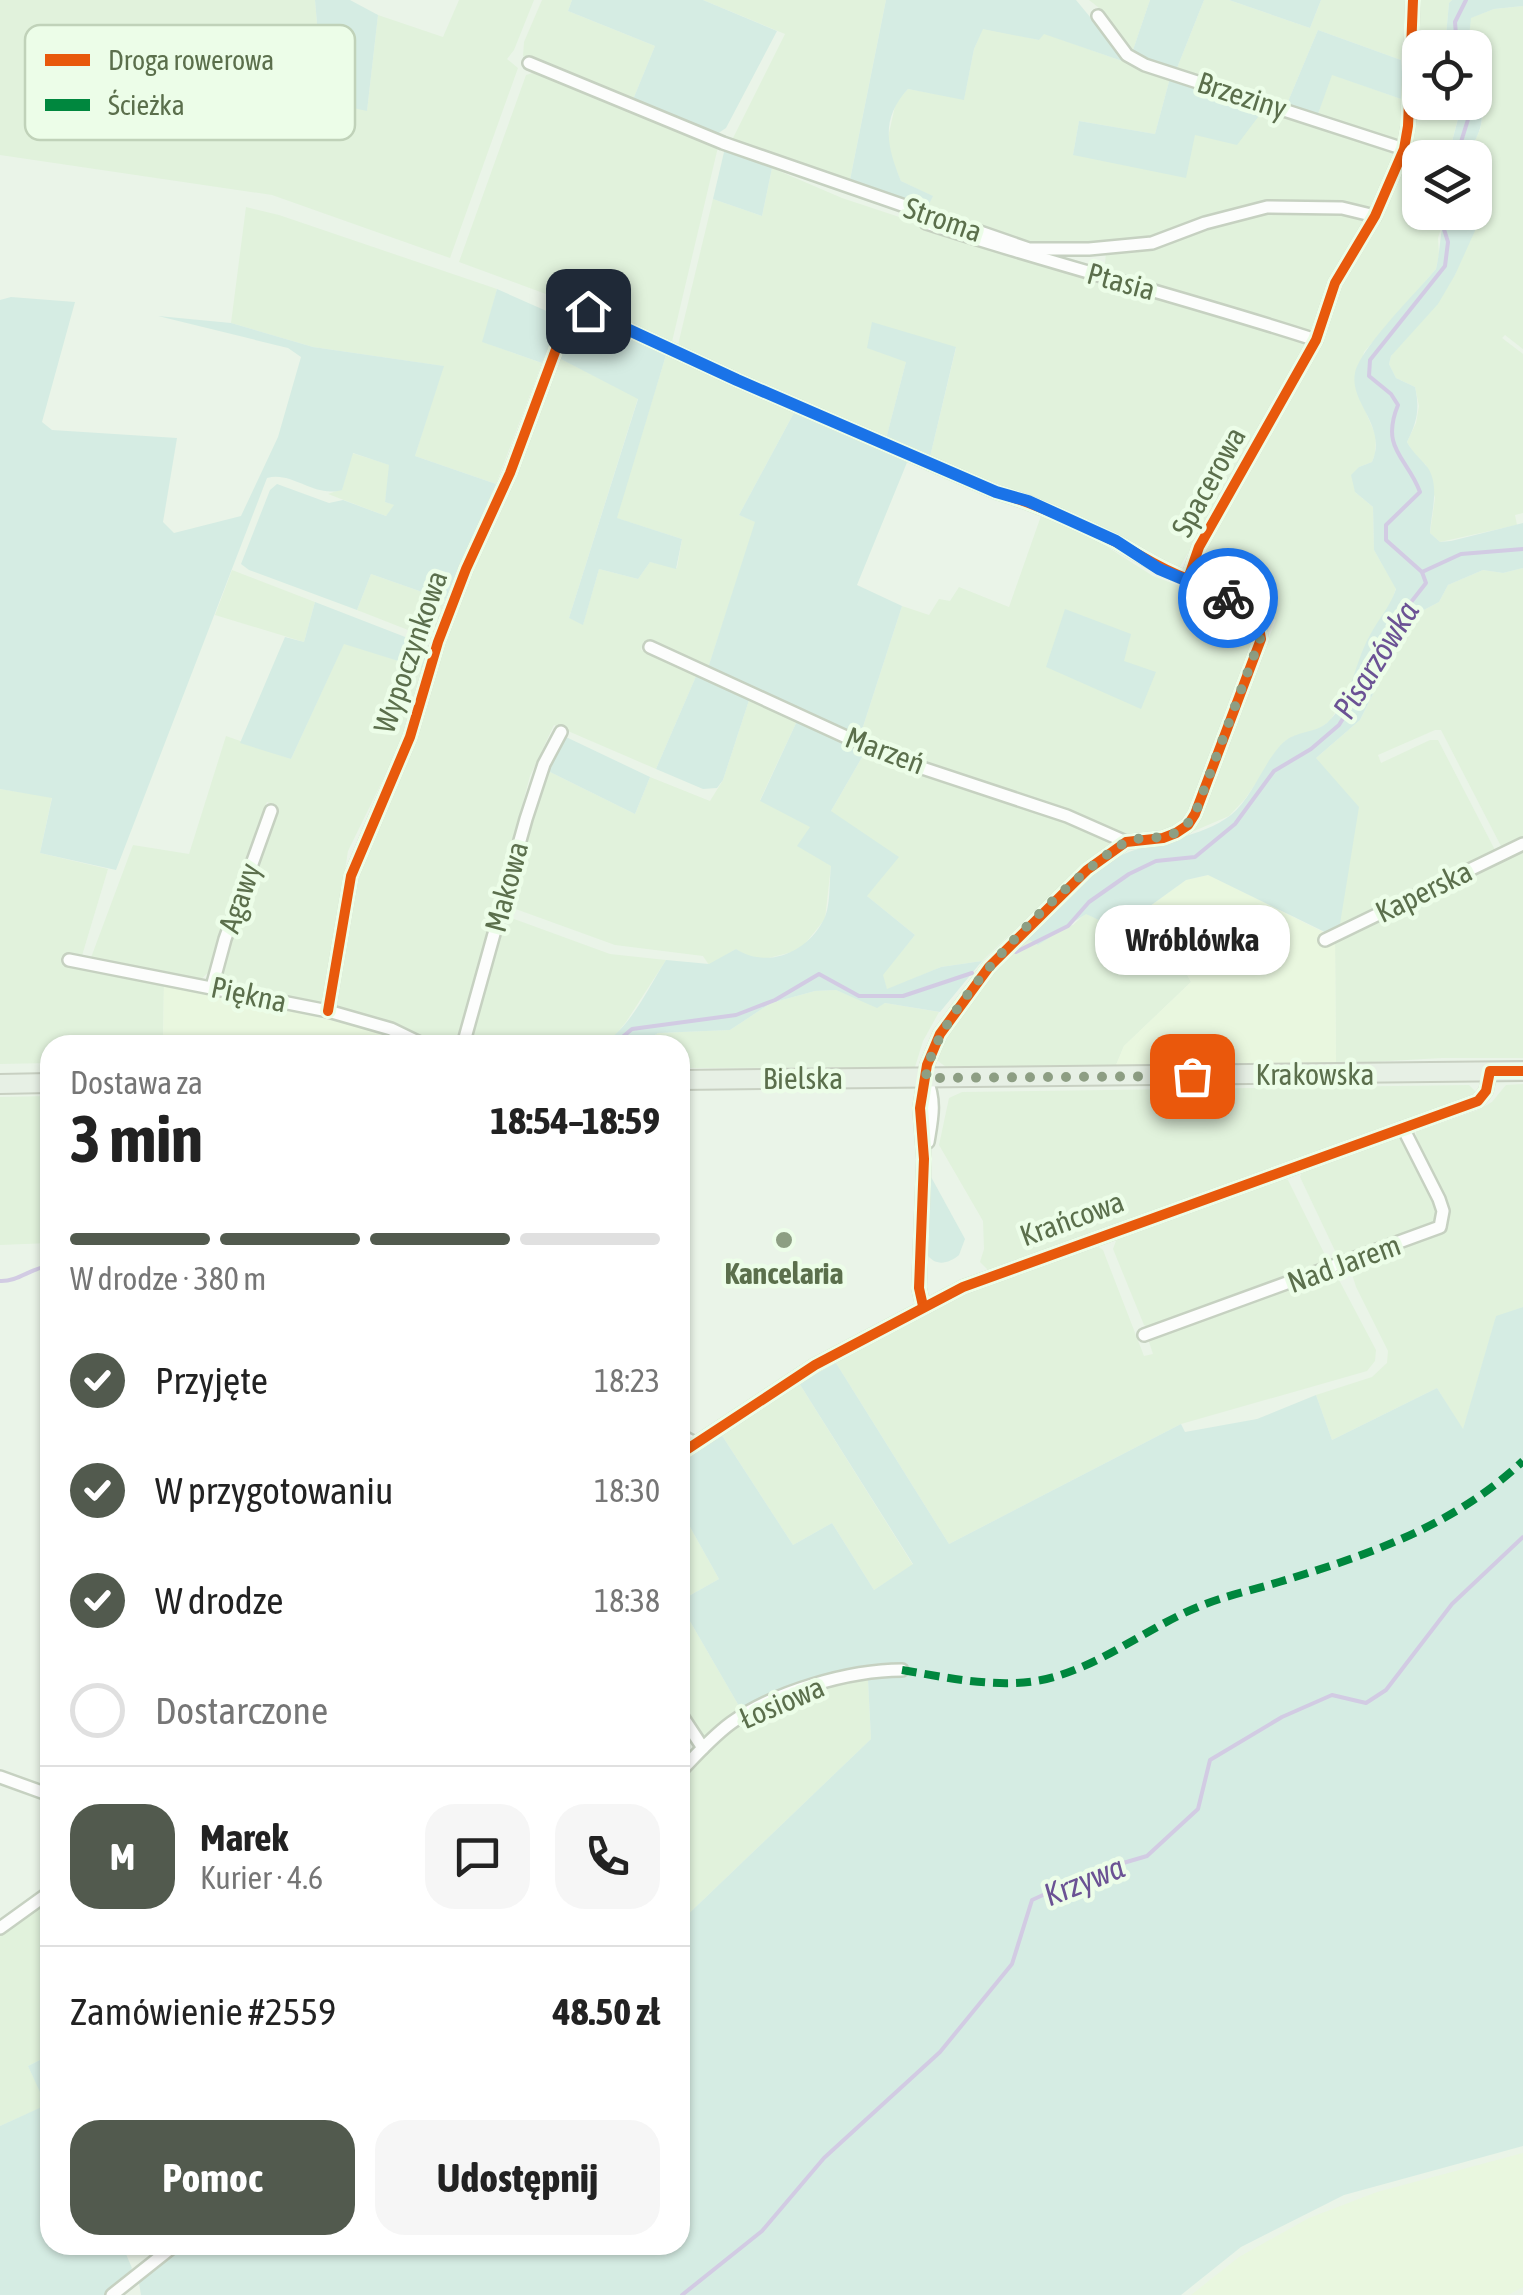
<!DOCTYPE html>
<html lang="pl">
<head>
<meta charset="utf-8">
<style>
  :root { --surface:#fff; --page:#f6f6f6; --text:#222; --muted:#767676; --line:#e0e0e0; --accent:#525a4e }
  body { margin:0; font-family:"Asap Condensed",sans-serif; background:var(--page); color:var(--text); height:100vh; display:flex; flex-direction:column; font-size:38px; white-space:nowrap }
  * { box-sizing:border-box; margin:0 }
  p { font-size:32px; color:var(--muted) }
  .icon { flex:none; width:55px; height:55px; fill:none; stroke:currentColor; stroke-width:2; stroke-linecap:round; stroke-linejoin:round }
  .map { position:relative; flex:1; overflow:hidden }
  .side { position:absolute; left:40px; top:1035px; width:650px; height:1220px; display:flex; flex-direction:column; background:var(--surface); border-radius:30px; box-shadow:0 2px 8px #0004 }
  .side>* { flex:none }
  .fabs { position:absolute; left:1402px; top:30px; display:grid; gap:20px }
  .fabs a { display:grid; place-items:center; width:90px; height:90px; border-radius:20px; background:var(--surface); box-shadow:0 2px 8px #0004; font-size:50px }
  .pin { position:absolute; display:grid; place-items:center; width:85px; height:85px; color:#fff; margin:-42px; border-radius:20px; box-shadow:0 5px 15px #0006 }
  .courier { position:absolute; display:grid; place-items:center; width:100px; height:100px; margin:-50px; border:8px solid #1a73e8; border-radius:50%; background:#fff; color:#222; box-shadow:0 2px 12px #0007 }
  .bubble { position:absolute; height:70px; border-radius:30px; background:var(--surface); box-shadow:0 2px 8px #0004; font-size:32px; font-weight:700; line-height:70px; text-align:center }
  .overview em { font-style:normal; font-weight:700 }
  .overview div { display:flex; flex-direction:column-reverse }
  .overview { display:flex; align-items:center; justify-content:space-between; height:170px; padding:0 30px }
  h1 { font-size:65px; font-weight:700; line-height:75px }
  .bar { display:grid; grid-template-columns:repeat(4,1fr); gap:15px 10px; align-content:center; height:120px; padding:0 30px }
  .bar i { height:12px; border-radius:8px; background:var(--line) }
  .bar .current { background:var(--accent) }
  .bar p { grid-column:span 4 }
  .line { display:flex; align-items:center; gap:25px; padding:0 30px; border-top:2px solid var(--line) }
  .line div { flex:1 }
  .round { display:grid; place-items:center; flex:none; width:105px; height:105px; border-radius:30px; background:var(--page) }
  ol { padding:0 30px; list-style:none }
  li { display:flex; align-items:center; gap:30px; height:110px }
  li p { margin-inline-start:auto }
  li .icon { padding:10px; border-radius:50%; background:var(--accent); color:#fff; stroke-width:4 }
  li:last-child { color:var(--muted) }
  li i { width:55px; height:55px; border:5px solid var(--line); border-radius:50% }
  .primary-button { display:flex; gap:20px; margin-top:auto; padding:20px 30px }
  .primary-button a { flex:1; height:115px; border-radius:30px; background:var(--accent); color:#fff; font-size:40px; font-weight:700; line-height:115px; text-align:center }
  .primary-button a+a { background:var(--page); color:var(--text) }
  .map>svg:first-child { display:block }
  .residential { fill:#e1f2dc }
  .commercial { fill:#e9f7df }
  .green { fill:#d5ece3 }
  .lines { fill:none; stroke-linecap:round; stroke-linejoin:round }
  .stream { stroke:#d2cbe3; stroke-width:4 }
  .minor-casing { stroke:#c6d1c1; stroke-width:16 }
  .primary-casing { stroke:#c8d0c2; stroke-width:22 }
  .minor { stroke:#fcfdfc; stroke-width:11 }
  .primary { stroke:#e7f0e5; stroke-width:18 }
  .quiet { stroke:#00873e; stroke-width:8; stroke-dasharray:15 8; stroke-linecap:butt }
  .cycleway-casing { stroke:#ecfde8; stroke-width:16 }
  .cycleway { stroke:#e8590c; stroke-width:10 }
  .done { stroke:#8d9e83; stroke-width:10; stroke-dasharray:0 18 }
  .route { stroke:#1a73e8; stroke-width:12 }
  .poi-dot { fill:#8d9e83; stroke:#ecfde8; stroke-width:4 }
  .labels { text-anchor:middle; stroke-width:9; stroke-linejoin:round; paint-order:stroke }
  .street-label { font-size:30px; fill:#5b6f4c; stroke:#ecfde8 }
  .poi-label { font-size:30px; font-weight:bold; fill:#5b6f4c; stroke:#ecfde8 }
  .water-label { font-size:32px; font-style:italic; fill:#6b5294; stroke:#ecfde8 }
  .key { fill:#ecfde8; stroke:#c0d2b9; stroke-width:2.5 }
  .key-label { font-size:28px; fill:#5b6f4c }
</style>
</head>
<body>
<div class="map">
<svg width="1523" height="2295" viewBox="0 0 1523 2295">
  <rect width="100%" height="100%" fill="#eaf4e8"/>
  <g class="residential">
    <polygon points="0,0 315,0 322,81 367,111 378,15 443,37 459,0 534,0 514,50 507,59 518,68 450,258 272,195 0,155"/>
    <polygon points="542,0 572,0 568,11 655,46 632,102 523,56 524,42"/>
    <polygon points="703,0 886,0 850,180 732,140 785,34"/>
    <polygon points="1089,0 1150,0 1133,50 1098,7"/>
    <polygon points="1204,0 1229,0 1310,28 1321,0 1406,0 1401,60 1318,30 1287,104 1177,68"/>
    <polygon points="1417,0 1452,0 1449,3 1445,47 1420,48 1420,102 1457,103 1459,114 1448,157 1420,158 1420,212 1446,213 1438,238 1439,255 1436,269 1364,352 1356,389 1376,436 1375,454 1372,462 1359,467 1355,492 1373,507 1374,550 1396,588 1391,604 1369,637 1354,680 1330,721 1320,728 1285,741 1245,799 1229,816 1187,834 1198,816 1276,620 1209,583 1200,573 1203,551 1400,172"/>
    <polygon points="1523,6 1523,349 1505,335 1502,338 1523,354 1523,513 1515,515 1517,525 1440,542 1430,533 1435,498 1426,465 1416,457 1407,442 1416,423 1419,406 1415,387 1396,378 1389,364 1391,356 1455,275 1480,198 1475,195 1475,158 1467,157 1480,130 1484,110 1475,93 1475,48 1468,47 1470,18 1494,9"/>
    <polygon points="983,28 1039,40 1043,33 1170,78 1155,134 1079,121 1073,155 1194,134 1264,109 1395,150 1370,209 1268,203 1203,217 1151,240 1028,245 927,208 932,196 901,181 886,146 896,102 908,89 964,99 974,49"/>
    <polygon points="539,71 718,147 671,346 581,307 459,262 526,75"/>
    <polygon points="1331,74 1404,100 1403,136 1393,140 1318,114"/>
    <polygon points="772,168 842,198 1056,269 1257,324 1311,344 1178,570 930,457 956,348 906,362 886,439 677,349 713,199 762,216"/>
    <polygon points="246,207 279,215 497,289 483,342 542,363 496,484 415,456 443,366 313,347 231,323"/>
    <polygon points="1341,212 1367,219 1330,283 1309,333 1104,273 1106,253 1155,247 1209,227 1267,213"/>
    <polygon points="666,355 796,409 739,515 756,522 708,668 644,641 641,650 697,674 656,769 554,725 530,776 458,1045 431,1045 391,1026 335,1008 356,876 473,563 549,390 557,357 638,398 569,618 583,624 599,569 638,579 650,562 677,568 682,539 616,518"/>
    <polygon points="352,453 390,465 385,502 395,505 386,516 328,494 342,489"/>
    <polygon points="1042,513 1090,536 1153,576 1234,606 1248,622 1252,647 1225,712 1191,814 1168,835 1133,838 1015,791 900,755 859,739 902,606 929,615 939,599 950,601 959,587 1009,607"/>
    <polygon points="1523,568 1523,841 1502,848 1441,730 1435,730 1378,755 1381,763 1430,740 1438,740 1496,852 1339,930 1315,759 1360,720 1378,684 1394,637 1418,613 1439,602 1448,585 1483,570 1503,573"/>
    <polygon points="232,570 315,602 304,642 215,615"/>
    <polygon points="371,574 445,600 431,639 357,610"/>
    <polygon points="344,643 424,669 400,745 348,851 324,1002 315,1006 218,983 227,946 276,806 267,802 210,971 198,982 89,963 133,845 189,854 226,736 291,759"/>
    <polygon points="750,697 797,721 760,800 811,827 831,865 825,919 800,950 761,960 748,957 736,949 709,965 703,956 615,945 507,906 546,770 635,814 650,777 710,801 723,780"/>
    <polygon points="865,752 1065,821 1103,836 1111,846 1071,876 982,961 941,967 887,990 882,975 915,935 867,896 831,811"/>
    <polygon points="0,789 52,797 40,853 108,869 78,969 164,982 163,1045 50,1045 50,1063 0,1064"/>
    <polygon points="1523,848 1523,1058 1442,1058 1336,1064 1335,938"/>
    <polygon points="1150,906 1191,982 1124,1046 1116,1065 946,1067 938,1061 936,1054 993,968 1026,938 1073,925 1086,913 1103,922 1133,908"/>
    <polygon points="506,916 610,954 666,960 626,1022 613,1038 600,1045 468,1045 500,926"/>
    <polygon points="836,990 877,1007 885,1003 939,1012 923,1041 915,1067 680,1068 680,1045 639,1045 658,1033 730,1030 771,1003 815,991"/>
    <polygon points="1523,1084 1523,1307 1496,1317 1463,1430 1437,1388 1332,1440 1316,1395 1372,1377 1387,1363 1388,1351 1356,1287 1352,1274 1355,1266 1436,1235 1447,1226 1448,1210 1417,1149 1416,1132 1478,1110 1492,1102 1506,1085"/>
    <polygon points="1469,1085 1475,1091 1475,1096 1468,1101 990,1272 980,1262 984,1249 983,1221 939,1145 949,1098 962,1092"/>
    <polygon points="50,1096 50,1243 0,1245 0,1097"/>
    <polygon points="1396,1138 1402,1140 1435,1201 1439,1212 1437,1225 1344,1259 1337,1255 1300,1177 1303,1169"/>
    <polygon points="1280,1177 1288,1180 1327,1259 1322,1266 1149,1328 1144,1325 1113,1249 1117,1238"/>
    <polygon points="1097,1246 1103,1250 1144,1356 1153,1354 1149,1342 1151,1337 1326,1274 1338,1278 1376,1350 1375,1361 1367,1371 1181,1424 949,1544 836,1363 876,1337 964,1292"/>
    <polygon points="799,1383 913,1565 874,1590 832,1523 793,1545 721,1434"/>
    <polygon points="680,1509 719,1579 680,1601"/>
    <polygon points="680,1604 743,1713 707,1737 699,1736 680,1708"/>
    <polygon points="863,1675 868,1680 871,1739 680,1922 680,1777 722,1734 773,1703"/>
    <polygon points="41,1904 50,1923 50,2055 28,2066 47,2105 0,2126 0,1933"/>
  </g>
  <g class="commercial">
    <polygon points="1209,875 1335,938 1336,1064 1116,1065 1124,1046 1191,982 1150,906 1186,880"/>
    <polygon points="164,982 378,1031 409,1045 163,1045"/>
    <polygon points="1523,2153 1523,2287 1508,2295 1191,2295 1239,2257 1309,2218 1377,2192"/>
  </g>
  <g class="green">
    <polygon points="315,0 350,0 378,15 367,111 316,100 322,81"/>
    <polygon points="572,0 703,0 777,31 726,128 714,136 632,102 655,46 568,11"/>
    <path d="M886,0h190l52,63 -84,-29 -5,6 -56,-11 -9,20 -10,51 -56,-11c-28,30 -21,58 -7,92l32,15 -6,12 -77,-28z"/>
    <polygon points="1150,0 1204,0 1177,68 1149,61 1133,50"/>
    <polygon points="1229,0 1321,0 1310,28"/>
    <polygon points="1452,0 1523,0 1523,6 1494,9 1471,18 1468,47 1445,47 1449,3"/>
    <polygon points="1318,30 1401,60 1404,100 1332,75 1318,114 1287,104"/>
    <polygon points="1170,78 1264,109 1237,145 1195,135 1186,178 1073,155 1079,121 1155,134"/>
    <path d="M1475,93c14,27 4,39 -8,64h-19l11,-42 -2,-12 18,-1z"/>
    <polygon points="733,150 772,168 762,216 713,199 724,152"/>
    <path d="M1475,195l5,3 3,15 -28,62 -17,29 -47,52 -2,8 7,14 19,9c5,22 2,35 -8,55 6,11 14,17 21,26 12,19 3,45 2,65l10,9 11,-1 72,-18v45l-20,5 -20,-3 -35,15 -9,17 -21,11 -24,24 -16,47 -18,36 -44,38 43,49 -20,123 -8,5 -123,-60 -22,5 -36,26 -17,2 -13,12 -17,2 -17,-8 -48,31 -12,-7c30,-30 58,-67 98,-84 34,-14 77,-16 107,-39 23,-19 34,-57 54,-74 12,-10 30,-8 42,-18 25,-23 27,-60 43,-88 9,-17 20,-28 26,-46l-22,-39 -1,-43 -18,-15 -4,-17 8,-8 13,-5c16,-36 -23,-59 -17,-89 6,-26 61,-80 81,-104 5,-21 3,-34 10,-56l29,-1z"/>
    <polygon points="497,289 551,313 556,331 542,363 482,342"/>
    <path d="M11,297l64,5 -33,120 10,8 125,8 -14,84 11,11 67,-17 37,-79 23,-80 -13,-9 -130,-32 73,7 82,24 131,19 -29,90 81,28 -51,116 -74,-26 -14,36 -108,-40 -8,-6 29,-74 7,-6 52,19 14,-3 43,16 8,-11 -9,-3 4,-37 -36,-12 -11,37c-29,8 -49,-19 -75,-12l-151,392 -76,-17 12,-55 -52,-9v-489z"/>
    <polygon points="589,318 666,355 617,518 682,539 676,569 650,562 638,579 599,569 583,625 569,618 638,399 557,357 569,325"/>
    <polygon points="872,322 956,347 930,457 886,439 906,362 867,348"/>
    <polygon points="796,409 908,460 857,585 902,606 859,739 708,668 755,522 739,515"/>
    <polygon points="315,602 431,647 424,669 344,644 291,759 240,743 285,637 304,642"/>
    <polygon points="1065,609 1131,634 1124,661 1156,672 1141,709 1046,667"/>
    <polygon points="697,674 750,697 723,780 717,788 703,789 656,769"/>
    <path d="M797,721l68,31 -34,59 68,46 -32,39 48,39 -32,40 4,14 54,-22 41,-6 -42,51 -55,-9 -8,5 -41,-18 -21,1 -44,12 -41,27 -72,3 -19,12h-38c29,-16 47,-57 65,-85l43,4 27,-15c31,20 70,4 87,-28 8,-13 6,-39 8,-55l-34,-20 13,-19 -50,-26z"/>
    <polygon points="566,737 650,777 635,814 546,770 559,743"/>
    <path d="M930,1175l35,64 -6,16c-11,9 -24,12 -33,-2z"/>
    <polygon points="1523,1307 1523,2146 1344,2195 1241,2247 1181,2295 141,2295 138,2277 179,2245 308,2245 313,2251 321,2245 680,2245 680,1922 871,1739 868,1680 862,1670 743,1713 680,1604 680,1601 719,1579 680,1509 680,1461 721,1434 793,1545 832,1523 874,1590 913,1564 799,1383 836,1363 949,1544 1181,1424 1185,1432 1257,1419 1316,1395 1332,1440 1437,1388 1463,1429 1496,1316"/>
    <polygon points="50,2055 50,2245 122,2245 132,2268 123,2282 107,2295 0,2295 0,2126 46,2105 28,2066"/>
  </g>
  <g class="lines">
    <g class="stream">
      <polyline points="1457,48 1455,22 1466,0"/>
      <polyline points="1456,158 1470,113 1466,102"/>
      <polyline points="1422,572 1461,554 1523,549"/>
      <path d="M1016,952l52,-26 21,-24 40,-28 27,-13 39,-4 40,-33 39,-53 37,-22 28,-24 29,-47 18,-44 40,-51 -4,-11 -36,-32v-15l34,-33c-13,-35 -40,-43 -22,-87l-7,-11 -22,-18 1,-16 75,-94 3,-24 -5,-16 6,-14"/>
      <polyline points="613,1045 632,1029 736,1015 775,1000 819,974 859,996 903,996 972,973"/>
      <path d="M0,1281c18,1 32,-14 50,-15"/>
      <polyline points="682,2295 762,2231 824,2158 940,2052 1012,1964 1032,1900 1096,1871 1147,1856 1198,1809 1210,1760 1282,1717 1332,1695 1366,1703 1386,1690 1452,1604 1523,1537"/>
    </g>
    <g class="minor-casing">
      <g id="minor">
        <polyline points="1098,16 1127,55 1145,65 1404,149"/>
        <polyline points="529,63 723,143 1029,249 1089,249 1152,243 1205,223 1267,207 1342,208 1375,216"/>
        <path d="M926,223c129,42 261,75 390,117"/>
        <polyline points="650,647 892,758 1067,816 1126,842"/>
        <polyline points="1325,940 1523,844"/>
        <polyline points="69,960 328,1011 391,1029 424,1045"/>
        <polyline points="212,987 225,939 271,811"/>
        <path d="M328,1011l23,-135 59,-139 28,-95 28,-73 44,-96 58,-156 20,-6 149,69 259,112c40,12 78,29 116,48 28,14 45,28 76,39"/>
        <polyline points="463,1045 526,819 544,764 561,732"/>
        <path d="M926,1078c10,23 6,40 2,64"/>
        <polyline points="923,1306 919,1288 924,1159 920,1108 927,1065 940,1034 989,967 1087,870 1126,842 1163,838 1176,833 1188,825 1195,814 1261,639 1259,627 1252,615 1237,602 1188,579 1199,547 1316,340 1335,283 1375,216 1404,149 1408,126 1413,0"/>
        <polyline points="1144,1335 1440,1227 1443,1211 1439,1199 1403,1128"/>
        <polyline points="680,1435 695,1443"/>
        <polyline points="680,1454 815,1365 963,1287 1478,1101 1486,1091 1490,1071"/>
        <polyline points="680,1713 703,1748"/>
        <path d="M680,1772c16,-17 32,-35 51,-49 43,-31 118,-53 171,-53"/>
        <polyline points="0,1777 50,1795"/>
        <polyline points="0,1928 50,1892"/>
        <polyline points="112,2295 175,2245"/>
      </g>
    </g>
    <g class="primary-casing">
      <g id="primary">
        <polyline points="680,1080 1523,1071"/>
        <polyline points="0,1084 50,1083"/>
      </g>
    </g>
    <use href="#minor" class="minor"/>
    <use href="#primary" class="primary"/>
    <path class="quiet" d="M902,1670c48,8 104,21 152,7 52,-15 95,-50 144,-70 26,-11 55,-17 81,-25 89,-27 175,-56 244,-121"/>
    <g class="cycleway-casing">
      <g id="cycleway">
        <path d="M328,1011l23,-135 59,-139 28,-95 28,-73 44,-96 58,-156 20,-6 149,69 259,112c40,12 78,29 116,48 28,14 45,28 76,39"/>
        <polyline points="923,1306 919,1288 924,1159 920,1108 927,1065 940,1034 989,967 1087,870 1126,842 1163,838 1176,833 1188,825 1195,814 1261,639 1259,627 1252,615 1237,602 1188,579 1199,547 1316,340 1335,283 1375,216 1404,149 1408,126 1413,0"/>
        <polyline points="680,1454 815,1365 963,1287 1478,1101 1486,1091 1490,1071 1523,1071"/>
      </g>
    </g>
    <use href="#cycleway" class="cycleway"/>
  </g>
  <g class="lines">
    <path class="done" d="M1192,1076l-266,2c5,-66 139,-197 195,-233 25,-16 49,6 74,-31l65,-175c-2,-20 -14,-32 -32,-41"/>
    <polyline class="route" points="588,311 737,380 996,492 1028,501 1116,541 1159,569 1228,598"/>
  </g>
  <circle class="poi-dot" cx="784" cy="1240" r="10"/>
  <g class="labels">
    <g class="street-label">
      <text transform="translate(1242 96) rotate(18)" y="10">Brzeziny</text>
      <text transform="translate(943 220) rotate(19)" y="10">Stroma</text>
      <text transform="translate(1121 282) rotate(15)" y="10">Ptasia</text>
      <text transform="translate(1209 482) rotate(-61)" y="10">Spacerowa</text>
      <text transform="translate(411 652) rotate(-71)" y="10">Wypoczynkowa</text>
      <text transform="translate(885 751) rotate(21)" y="10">Marzeń</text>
      <text transform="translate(507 887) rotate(-75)" y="10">Makowa</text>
      <text transform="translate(1424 892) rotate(-26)" y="10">Kaperska</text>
      <text transform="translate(240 898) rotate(-71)" y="10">Agawy</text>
      <text transform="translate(249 995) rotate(12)" y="10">Piękna</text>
      <text x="1315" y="1085">Krakowska</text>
      <text x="803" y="1089">Bielska</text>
      <text transform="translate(1072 1219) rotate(-20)" y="10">Krańcowa</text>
      <text transform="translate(1344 1264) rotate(-20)" y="10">Nad Jarem</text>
      <text transform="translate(782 1703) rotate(-23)" y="10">Łosiowa</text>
    </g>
    <g class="poi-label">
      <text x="784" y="1284">Kancelaria</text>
    </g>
    <g class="water-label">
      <text transform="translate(1376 660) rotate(-58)" y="11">Pisarzówka</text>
      <text transform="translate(1084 1881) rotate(-22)" y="11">Krzywa</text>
    </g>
  </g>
  <rect x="25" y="25" width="330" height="115" rx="15" class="key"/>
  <rect x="45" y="54" width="45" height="12" fill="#e8590c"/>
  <rect x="45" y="99" width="45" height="12" fill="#00873e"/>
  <g class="key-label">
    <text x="108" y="70">Droga rowerowa</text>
    <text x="108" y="115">Ścieżka</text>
  </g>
</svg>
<div class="fabs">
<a><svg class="icon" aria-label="locate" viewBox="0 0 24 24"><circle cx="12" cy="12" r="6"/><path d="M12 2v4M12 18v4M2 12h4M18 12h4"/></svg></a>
<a><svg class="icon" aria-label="layers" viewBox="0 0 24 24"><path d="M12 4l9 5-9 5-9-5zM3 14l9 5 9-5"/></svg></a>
</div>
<div class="pin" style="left:1192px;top:1076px;background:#ea580c"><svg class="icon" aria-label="bag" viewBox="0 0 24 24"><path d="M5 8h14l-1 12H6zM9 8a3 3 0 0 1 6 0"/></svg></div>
<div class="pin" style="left:588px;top:311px;background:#1f2937"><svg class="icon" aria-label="home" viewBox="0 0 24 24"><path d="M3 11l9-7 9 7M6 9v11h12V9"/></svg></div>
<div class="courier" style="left:1228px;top:598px"><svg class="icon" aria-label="bike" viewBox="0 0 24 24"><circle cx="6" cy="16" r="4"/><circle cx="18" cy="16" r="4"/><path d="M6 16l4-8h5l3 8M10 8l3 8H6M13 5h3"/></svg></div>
<div class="bubble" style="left:1095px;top:905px;width:195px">Wróblówka</div>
<section class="side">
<div class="overview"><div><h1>3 min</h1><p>Dostawa za</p></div><em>18:54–18:59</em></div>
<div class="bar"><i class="current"></i><i class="current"></i><i class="current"></i><i></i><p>W drodze · 380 m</p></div>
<ol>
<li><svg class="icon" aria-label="check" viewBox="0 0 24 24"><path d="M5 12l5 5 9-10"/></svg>Przyjęte<p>18:23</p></li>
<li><svg class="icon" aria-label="check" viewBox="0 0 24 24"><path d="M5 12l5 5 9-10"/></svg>W przygotowaniu<p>18:30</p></li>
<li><svg class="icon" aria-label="check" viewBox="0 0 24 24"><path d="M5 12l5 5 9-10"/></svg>W drodze<p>18:38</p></li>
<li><i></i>Dostarczone</li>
</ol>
<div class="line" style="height:180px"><b class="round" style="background:var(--accent);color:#fff">M</b><div><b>Marek</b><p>Kurier · 4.6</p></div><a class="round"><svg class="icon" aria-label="chat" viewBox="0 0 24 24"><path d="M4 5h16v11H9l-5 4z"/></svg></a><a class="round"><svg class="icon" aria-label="phone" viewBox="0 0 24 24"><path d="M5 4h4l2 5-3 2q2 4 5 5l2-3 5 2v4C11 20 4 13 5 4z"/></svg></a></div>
<div class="line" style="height:130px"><div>Zamówienie #2559</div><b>48.50 zł</b></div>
<div class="primary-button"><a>Pomoc</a><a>Udostępnij</a></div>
</section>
</div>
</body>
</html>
